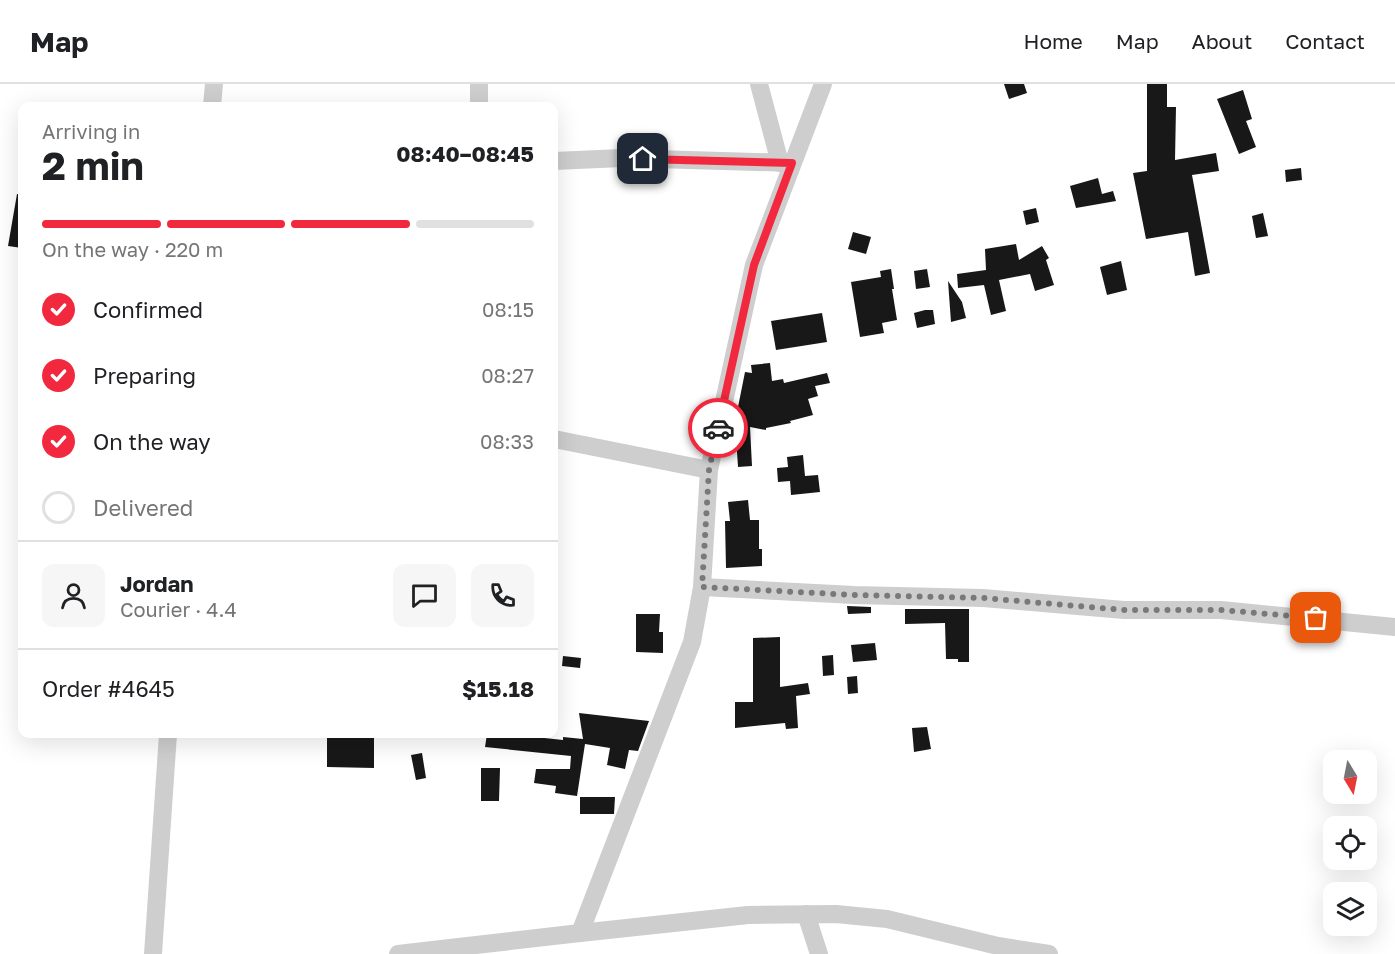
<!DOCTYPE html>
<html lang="en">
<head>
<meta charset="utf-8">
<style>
  :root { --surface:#fff; --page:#f6f6f6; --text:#202124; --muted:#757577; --line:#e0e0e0; --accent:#f2293e }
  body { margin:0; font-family:"Golos Text",sans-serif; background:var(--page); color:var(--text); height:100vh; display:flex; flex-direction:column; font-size:22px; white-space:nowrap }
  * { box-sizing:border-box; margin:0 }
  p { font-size:20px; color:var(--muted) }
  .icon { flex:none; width:33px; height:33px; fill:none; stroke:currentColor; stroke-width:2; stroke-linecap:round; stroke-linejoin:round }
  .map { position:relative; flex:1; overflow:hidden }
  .panel { position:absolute; left:18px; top:18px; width:540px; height:636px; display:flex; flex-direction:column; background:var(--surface); border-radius:12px; box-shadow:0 6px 24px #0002 }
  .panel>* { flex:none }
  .needle { width:39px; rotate:170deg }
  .tools { position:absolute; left:1323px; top:666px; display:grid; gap:12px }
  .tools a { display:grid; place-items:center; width:54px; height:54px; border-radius:12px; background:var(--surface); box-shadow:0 6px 24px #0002; font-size:30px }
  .pin { position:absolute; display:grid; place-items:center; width:51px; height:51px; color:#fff; margin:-26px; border-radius:12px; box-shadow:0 3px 9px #0006 }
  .courier { position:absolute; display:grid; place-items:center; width:60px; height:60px; margin:-30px; border:4px solid #f2293e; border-radius:50%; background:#fff; color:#222; box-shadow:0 2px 8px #0007 }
  .summary em { font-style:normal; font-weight:700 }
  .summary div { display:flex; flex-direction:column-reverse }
  .summary { display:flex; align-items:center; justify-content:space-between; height:102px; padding:0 24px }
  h1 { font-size:39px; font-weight:700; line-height:45px }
  .bar { display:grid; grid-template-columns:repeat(4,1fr); gap:9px 6px; align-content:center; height:72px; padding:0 24px }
  .bar i { height:8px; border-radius:4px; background:var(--line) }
  .bar .current { background:var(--accent) }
  .bar p { grid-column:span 4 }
  .line { display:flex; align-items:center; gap:15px; padding:0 24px; border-top:2px solid var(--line) }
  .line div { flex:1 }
  .round { display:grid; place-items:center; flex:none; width:63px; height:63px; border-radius:12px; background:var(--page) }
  ol { padding:0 24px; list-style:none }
  li { display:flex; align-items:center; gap:18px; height:66px }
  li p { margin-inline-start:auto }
  li .icon { padding:6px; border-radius:50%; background:var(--accent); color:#fff; stroke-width:4 }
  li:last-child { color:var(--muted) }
  li i { width:33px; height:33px; border:3px solid var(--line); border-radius:50% }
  header { display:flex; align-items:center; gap:36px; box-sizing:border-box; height:84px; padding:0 30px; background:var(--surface); border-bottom:2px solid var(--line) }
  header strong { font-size:28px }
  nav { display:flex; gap:33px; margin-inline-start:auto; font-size:21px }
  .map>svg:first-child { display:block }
  .building { fill:#181818 }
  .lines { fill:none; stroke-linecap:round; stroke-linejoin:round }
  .minor { stroke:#cecece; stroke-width:18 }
  .done { stroke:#797979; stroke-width:6; stroke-dasharray:0 10.8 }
  .route { stroke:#f2293e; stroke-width:8 }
</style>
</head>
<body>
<header>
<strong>Map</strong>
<nav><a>Home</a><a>Map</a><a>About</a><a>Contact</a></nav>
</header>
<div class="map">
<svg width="1395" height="870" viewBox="0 0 1395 870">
  <rect width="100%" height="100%" fill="#fff"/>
  <g class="building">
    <polygon points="1004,0 1024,0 1027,9 1009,15"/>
    <polygon points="1147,0 1167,0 1167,23 1176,23 1175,76 1216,69 1219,87 1192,91 1210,189 1195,192 1188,148 1146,155 1133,89 1147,87"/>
    <polygon points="1243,6 1252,35 1246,37 1256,63 1239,70 1217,15"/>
    <polygon points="1301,84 1302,96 1286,98 1285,86"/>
    <polygon points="1098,94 1102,110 1113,107 1116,117 1076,124 1070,102"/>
    <polygon points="17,110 22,110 22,164 8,162"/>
    <polygon points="1036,124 1039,138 1026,141 1023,127"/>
    <polygon points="1263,129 1268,152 1256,154 1252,132"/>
    <polygon points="853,148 871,153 866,170 848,165"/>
    <polygon points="1016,160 1019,176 1042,162 1049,174 1046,176 1054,201 1035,207 1030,190 999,196 1006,227 991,231 984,201 958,204 957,190 986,186 985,165"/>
    <polygon points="1121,177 1127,206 1107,211 1100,183"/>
    <polygon points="891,185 894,205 892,205 897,236 882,239 884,249 860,253 851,198 881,193 880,187"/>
    <polygon points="927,185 930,203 916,205 914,187"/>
    <polygon points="948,197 962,218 966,234 951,238"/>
    <polygon points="925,226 933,226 935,240 917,244 914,229"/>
    <polygon points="822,229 827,258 776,266 771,237"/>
    <polygon points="770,279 772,297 783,295 784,299 827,289 830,299 815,302 818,312 808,315 813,331 790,337 791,339 766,344 766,346 750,343 752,382 738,383 735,338 745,288 752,289 751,281"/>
    <polygon points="803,371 805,392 818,391 820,408 791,411 790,397 778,398 777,384 788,383 787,373"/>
    <polygon points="748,416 750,436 759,436 759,465 762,465 762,482 726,484 725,437 730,437 728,418"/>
    <polygon points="847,522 871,523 871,529 848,530"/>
    <polygon points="905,525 969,525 969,578 958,578 958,575 946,575 945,539 905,540"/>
    <polygon points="636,530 660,530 659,548 663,548 663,569 636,568"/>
    <polygon points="780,553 780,603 808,599 810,610 796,612 798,644 786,645 785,639 735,644 735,618 753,618 753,554"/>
    <polygon points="875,559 877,576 853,578 851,561"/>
    <polygon points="833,571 834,591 823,592 822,572"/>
    <polygon points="563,572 581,574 580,584 562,582"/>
    <polygon points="857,592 858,609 848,610 847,593"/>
    <polygon points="579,629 649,637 638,667 629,666 625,685 607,681 610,664 585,660 577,712 555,709 556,702 534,699 536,685 570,685 571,672 485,663 487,650 526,650 526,652 563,656 563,653 583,655"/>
    <polygon points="927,643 931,665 914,668 912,644"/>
    <polygon points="327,650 374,650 374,684 327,683"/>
    <polygon points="422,669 426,694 416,696 411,671"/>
    <polygon points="481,684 500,684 499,717 481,717"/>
    <polygon points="580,713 615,713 614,730 580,730"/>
  </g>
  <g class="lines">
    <g class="minor">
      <polyline points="479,0 479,22"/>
      <polyline points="759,0 780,79"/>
      <polyline points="212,22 214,0"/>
      <polyline points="554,77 622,74 792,79"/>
      <polyline points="554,355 709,386"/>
      <polyline points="702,503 854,511 983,514 1124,526 1221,526 1395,543"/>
      <polyline points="806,830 819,870"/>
      <polyline points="580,849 748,831 836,830 887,835 998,862 1049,870"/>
      <polyline points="153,870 168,650"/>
      <polyline points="398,870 580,849 692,558 702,503 709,386 754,181 823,0"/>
    </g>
  </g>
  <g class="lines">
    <polyline class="done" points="718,344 709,386 702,503 854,511 983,514 1124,526 1221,526 1316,534"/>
    <polyline class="route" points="643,75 792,79 754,181 718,344"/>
  </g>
</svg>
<div class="tools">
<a><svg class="needle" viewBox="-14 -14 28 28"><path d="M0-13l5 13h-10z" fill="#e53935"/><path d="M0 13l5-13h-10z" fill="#757577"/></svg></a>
<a><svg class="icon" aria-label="locate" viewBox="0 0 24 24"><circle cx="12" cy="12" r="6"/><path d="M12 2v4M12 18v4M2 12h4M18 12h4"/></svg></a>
<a><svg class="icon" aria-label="layers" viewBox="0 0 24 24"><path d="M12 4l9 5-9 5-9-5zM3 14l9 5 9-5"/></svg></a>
</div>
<div class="pin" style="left:1316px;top:534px;background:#ea580c"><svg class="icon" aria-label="bag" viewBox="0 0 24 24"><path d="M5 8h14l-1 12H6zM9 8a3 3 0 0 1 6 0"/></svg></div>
<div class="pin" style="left:643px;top:75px;background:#1f2937"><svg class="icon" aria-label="home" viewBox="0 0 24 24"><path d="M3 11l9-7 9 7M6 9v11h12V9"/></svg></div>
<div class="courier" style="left:718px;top:344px"><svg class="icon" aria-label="car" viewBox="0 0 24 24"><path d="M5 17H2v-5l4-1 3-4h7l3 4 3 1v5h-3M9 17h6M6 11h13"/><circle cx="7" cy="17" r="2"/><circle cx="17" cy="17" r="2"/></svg></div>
<section class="panel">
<div class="summary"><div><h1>2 min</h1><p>Arriving in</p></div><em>08:40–08:45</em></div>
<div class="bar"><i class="current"></i><i class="current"></i><i class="current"></i><i></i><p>On the way · 220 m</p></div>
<ol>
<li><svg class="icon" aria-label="check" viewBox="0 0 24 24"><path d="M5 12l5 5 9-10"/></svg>Confirmed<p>08:15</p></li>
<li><svg class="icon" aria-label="check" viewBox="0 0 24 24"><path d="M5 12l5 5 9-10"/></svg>Preparing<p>08:27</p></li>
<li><svg class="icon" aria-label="check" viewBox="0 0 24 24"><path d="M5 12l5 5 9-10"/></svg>On the way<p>08:33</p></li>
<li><i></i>Delivered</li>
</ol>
<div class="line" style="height:108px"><a class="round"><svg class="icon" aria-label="person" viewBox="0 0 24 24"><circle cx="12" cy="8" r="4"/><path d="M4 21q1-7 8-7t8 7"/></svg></a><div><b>Jordan</b><p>Courier · 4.4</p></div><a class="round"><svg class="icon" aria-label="chat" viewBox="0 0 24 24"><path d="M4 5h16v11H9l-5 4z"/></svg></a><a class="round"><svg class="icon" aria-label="phone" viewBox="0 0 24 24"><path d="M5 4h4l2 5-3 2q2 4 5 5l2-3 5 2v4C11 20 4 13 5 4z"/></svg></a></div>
<div class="line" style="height:78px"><div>Order #4645</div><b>$15.18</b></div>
</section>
</div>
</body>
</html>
